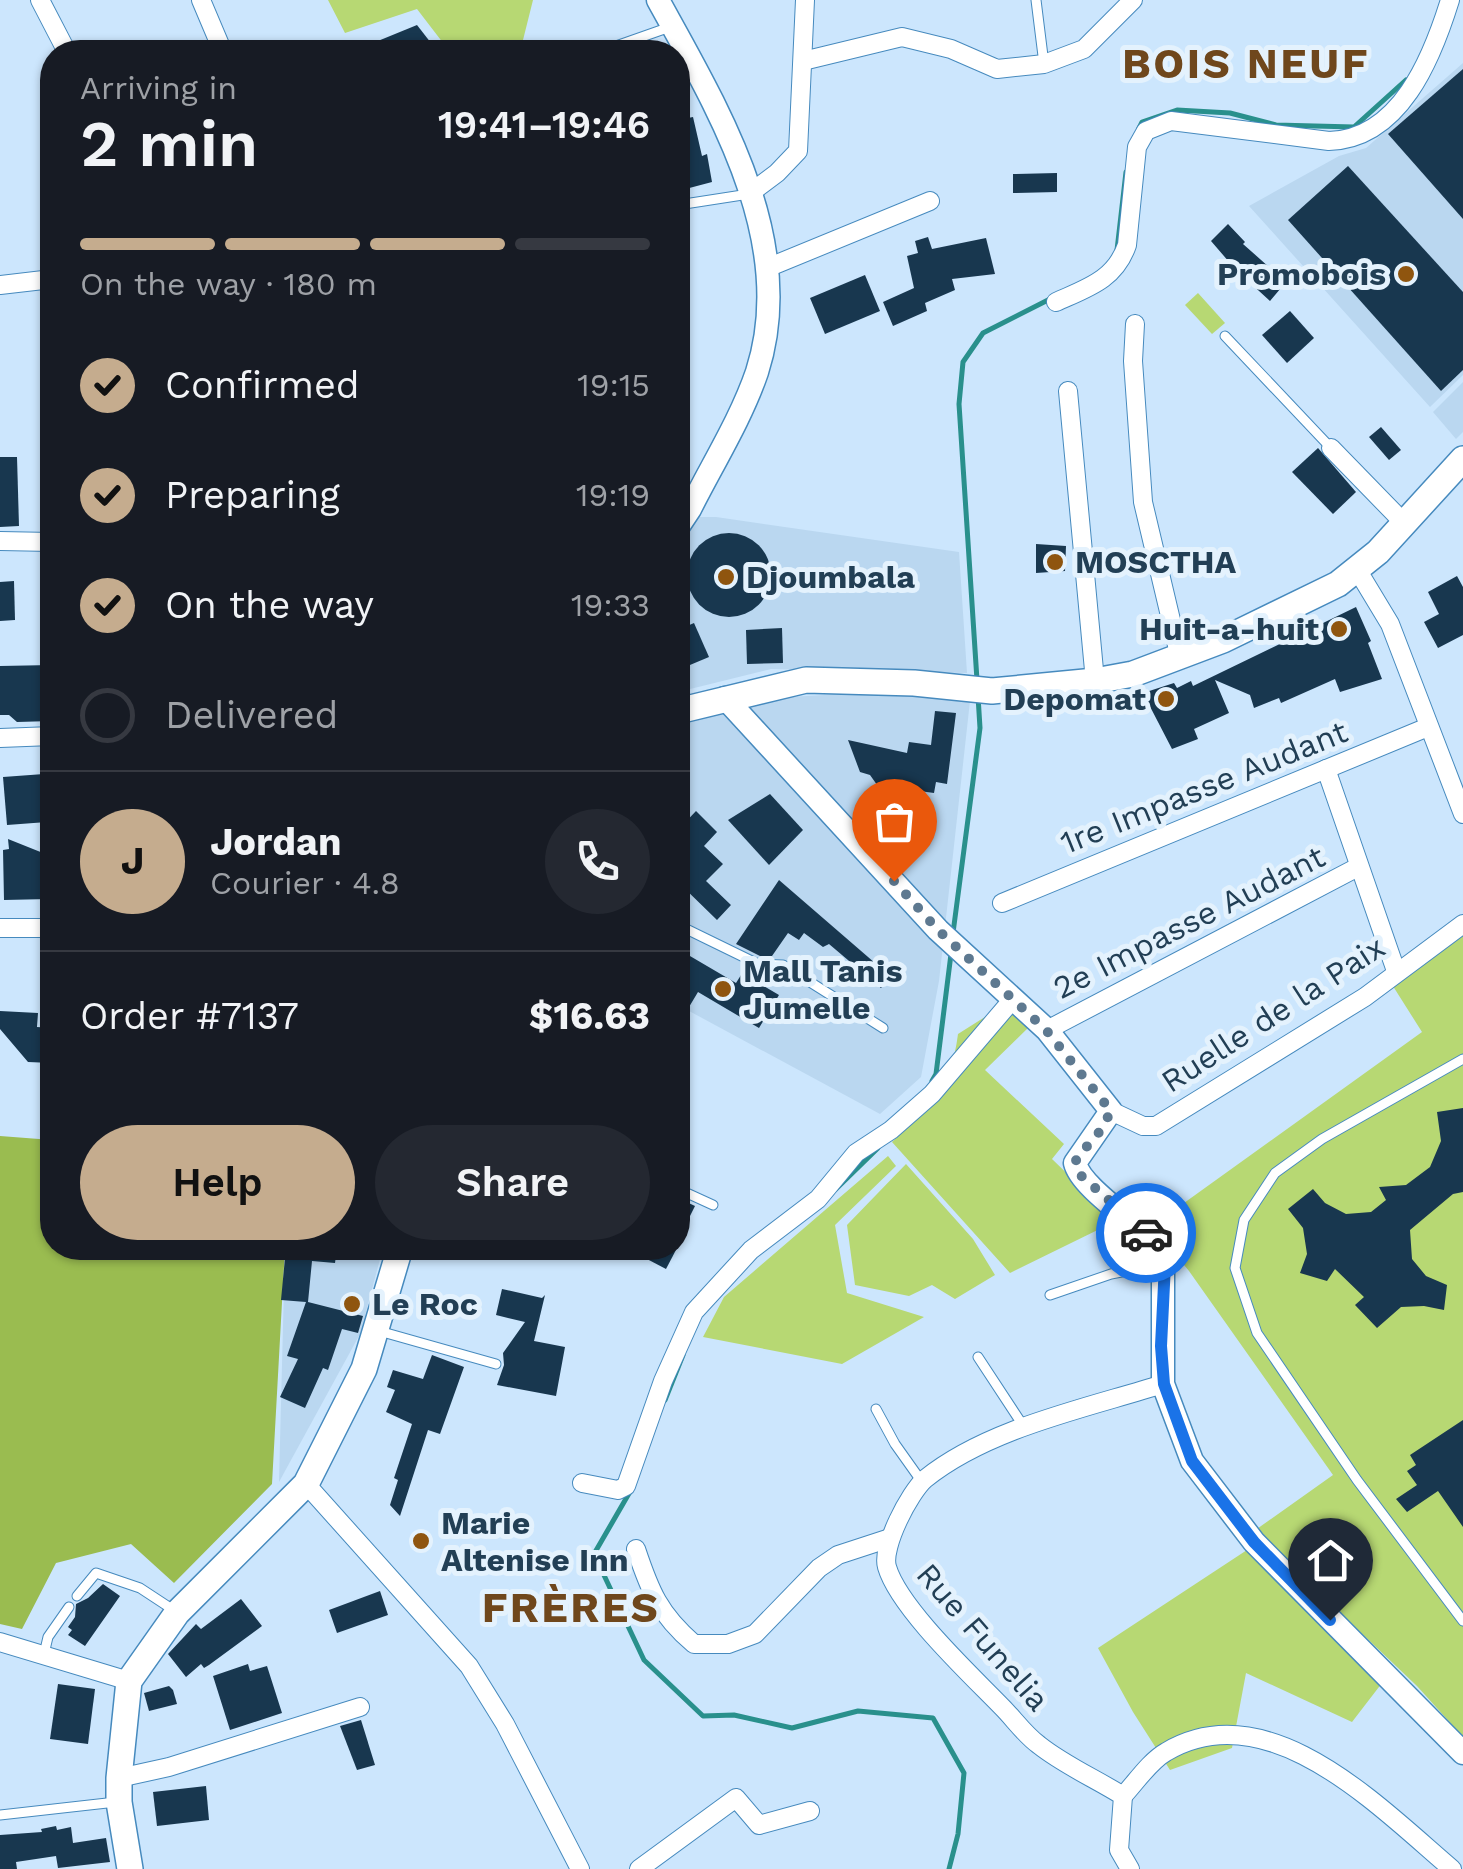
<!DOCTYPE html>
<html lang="en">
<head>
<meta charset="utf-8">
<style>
  :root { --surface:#171b24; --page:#242831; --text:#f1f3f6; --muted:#9ea1a6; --line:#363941; --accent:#c5ac8e }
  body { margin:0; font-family:"Work Sans",sans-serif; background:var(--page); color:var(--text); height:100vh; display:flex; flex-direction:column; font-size:38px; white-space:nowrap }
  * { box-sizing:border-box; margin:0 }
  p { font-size:32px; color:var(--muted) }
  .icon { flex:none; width:55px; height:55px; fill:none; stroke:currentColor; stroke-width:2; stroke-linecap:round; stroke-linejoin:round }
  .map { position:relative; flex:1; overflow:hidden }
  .sheet { position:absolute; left:40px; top:40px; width:650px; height:1220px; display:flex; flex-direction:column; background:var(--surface); border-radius:40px; box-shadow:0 2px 8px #0004 }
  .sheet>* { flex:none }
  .pin { position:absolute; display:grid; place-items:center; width:85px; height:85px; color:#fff; margin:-102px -42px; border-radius:50% 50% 50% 0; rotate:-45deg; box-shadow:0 0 10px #0007 }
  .pin .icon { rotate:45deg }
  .courier { position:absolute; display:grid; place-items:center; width:100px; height:100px; margin:-50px; border:8px solid #1a73e8; border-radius:50%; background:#fff; color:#222; box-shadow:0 2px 12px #0007 }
  .summary em { font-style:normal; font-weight:600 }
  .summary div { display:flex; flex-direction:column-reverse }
  .summary { display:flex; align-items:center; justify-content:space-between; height:170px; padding:0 40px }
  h1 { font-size:65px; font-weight:600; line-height:75px }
  .bar { display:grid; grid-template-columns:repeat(4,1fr); gap:15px 10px; align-content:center; height:120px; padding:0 40px }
  .bar i { height:12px; border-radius:8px; background:var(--line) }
  .bar .selected { background:var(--accent) }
  .bar p { grid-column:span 4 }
  .line { display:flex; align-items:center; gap:25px; padding:0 40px; border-top:2px solid var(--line) }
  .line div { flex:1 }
  .round { display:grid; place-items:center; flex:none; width:105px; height:105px; border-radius:52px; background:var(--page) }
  ol { padding:0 40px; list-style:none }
  li { display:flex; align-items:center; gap:30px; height:110px }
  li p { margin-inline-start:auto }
  li .icon { padding:10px; border-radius:50%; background:var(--accent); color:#111; stroke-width:4 }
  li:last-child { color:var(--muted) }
  li i { width:55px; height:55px; border:5px solid var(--line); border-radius:50% }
  .cta { display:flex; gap:20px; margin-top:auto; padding:20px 40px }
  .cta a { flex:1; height:115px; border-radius:60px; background:var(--accent); color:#111; font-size:40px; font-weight:600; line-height:115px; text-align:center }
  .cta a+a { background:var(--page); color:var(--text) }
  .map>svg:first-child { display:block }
  .built { fill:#bad7f0 }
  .green { fill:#b7d873 }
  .forest { fill:#9abc50 }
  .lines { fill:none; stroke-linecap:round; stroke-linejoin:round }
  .stream { stroke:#29908c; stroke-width:5 }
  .building { fill:#18374f }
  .service-casing { stroke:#468abe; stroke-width:11 }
  .minor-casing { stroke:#468abe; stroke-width:20 }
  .tertiary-casing { stroke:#468abe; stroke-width:25 }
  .secondary-casing { stroke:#468abe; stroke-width:28 }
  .service { stroke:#fff; stroke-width:9 }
  .minor { stroke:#fff; stroke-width:18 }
  .tertiary { stroke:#fff; stroke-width:22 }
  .secondary { stroke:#fff; stroke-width:25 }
  .done { stroke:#5e7990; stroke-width:10; stroke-dasharray:0 18 }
  .route { stroke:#1a73e8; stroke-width:12 }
  .poi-dot { fill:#8f550f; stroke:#e4f2fd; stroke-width:4 }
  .labels { text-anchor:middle; stroke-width:10; stroke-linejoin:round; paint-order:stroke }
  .poi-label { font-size:32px; font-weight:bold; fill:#223f55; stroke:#e4f2fd; text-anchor:start }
  .street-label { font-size:32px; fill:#223f55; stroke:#e4f2fd }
  .district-label { font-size:42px; font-weight:bold; letter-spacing:2.5px; fill:#6f471c; stroke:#e4f2fd }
</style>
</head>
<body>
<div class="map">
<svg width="1463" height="1869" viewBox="0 0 1463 1869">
  <rect width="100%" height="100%" fill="#cce6fd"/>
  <g class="built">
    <polygon points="1463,63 1463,375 1430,407 1249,206 1339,156 1366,148"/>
    <polygon points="1463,382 1463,432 1456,439 1433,412"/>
    <polygon points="678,517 716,517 959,552 967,673 771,669 678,692"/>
    <polygon points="878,692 970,701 939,981 921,1077 880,1114 678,1005 678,723 771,698"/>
    <polygon points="285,1248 383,1248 360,1334 279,1482"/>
  </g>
  <g class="green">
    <polygon points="328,0 533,0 520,52 450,52 417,9 345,33"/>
    <polygon points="1198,293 1225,323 1212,334 1185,305"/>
    <polygon points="1463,935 1463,1737 1417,1686 1254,1531 1333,1475 1189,1271 1152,1226 1422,1032 1391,983"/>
    <path d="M1007,1003l23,23 -45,44 79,74 -12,15 64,62 -106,52 -118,-131c37,-36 59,-53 66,-108z"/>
    <polygon points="888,1156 896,1166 835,1225 847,1293 924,1317 842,1364 703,1337 724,1297"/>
    <polygon points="906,1164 973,1239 995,1275 955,1299 932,1285 909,1296 855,1285 847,1225"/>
    <polygon points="1247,1550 1382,1683 1352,1722 1246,1673 1232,1748 1170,1770 1133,1712 1098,1648"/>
  </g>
  <polygon class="forest" points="0,1136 52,1140 52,1248 285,1248 272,1484 174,1583 131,1544 56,1563 22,1629 0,1624"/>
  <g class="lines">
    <g class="stream">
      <polyline points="1139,128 1142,122 1177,110 1230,113 1276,125 1354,127 1406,80"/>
      <polyline points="1117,250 1126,172"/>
      <polyline points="977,680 959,404 963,362 983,333 1050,299"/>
      <polyline points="953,933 980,728 978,696"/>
      <polyline points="932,1081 936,1074 951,954"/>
      <polyline points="836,1189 878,1148"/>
      <polyline points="665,1400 683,1355"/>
      <polyline points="631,1490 594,1554 644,1660 703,1716 734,1715 792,1728 858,1711 933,1718 964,1773 958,1834 949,1869"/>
    </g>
  </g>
  <g class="building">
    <polygon points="417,25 438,52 351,52"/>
    <polygon points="1463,69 1463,219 1388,134"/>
    <polygon points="678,100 688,118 693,117 702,156 707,154 712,182 678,191"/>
    <polygon points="1348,166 1463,292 1463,370 1441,391 1288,220"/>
    <polygon points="1057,173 1057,192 1013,193 1013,174"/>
    <polygon points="1228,224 1245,242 1243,244 1286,282 1270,301 1236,270 1211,241"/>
    <polygon points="928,237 932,249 986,238 995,274 952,279 955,290 925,303 927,311 893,326 883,302 914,288 907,256 918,253 915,241"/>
    <polygon points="865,275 880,311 825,334 810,298"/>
    <polygon points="1290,311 1314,338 1287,363 1262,335"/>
    <polygon points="1381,427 1401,450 1389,460 1369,437"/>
    <polygon points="1318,448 1356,492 1333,514 1292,472"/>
    <polygon points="0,457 17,457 19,526 0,527"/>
    <circle cx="729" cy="575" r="42"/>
    <polygon points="1036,544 1066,546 1065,571 1036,573"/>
    <polygon points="1457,576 1463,587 1463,635 1438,648 1424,622 1439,614 1428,592"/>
    <polygon points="14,581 15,620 0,621 0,582"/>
    <polygon points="1356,607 1371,641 1368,643 1382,679 1340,692 1335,679 1281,703 1279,698 1254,708 1250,695 1215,680 1229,713 1194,729 1198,739 1172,749 1143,693 1174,683 1177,688 1191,681 1193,686"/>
    <polygon points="694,623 709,657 678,670 678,630"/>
    <polygon points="782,628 783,663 747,664 746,630"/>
    <polygon points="52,665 52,721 17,722 9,715 0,715 0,666"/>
    <polygon points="935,711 956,713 947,784 936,782 934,793 905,789 879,809 870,797 880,789 870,775 860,772 848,740 907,753 909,742 931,745"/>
    <polygon points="44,774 47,822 7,825 3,777"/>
    <polygon points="770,794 803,830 769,865 728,820"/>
    <polygon points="696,811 717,832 704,846 723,864 706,881 731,905 717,920 678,882 678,862 690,849 678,837 678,830"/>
    <polygon points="8,839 48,855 49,899 4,900 3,850 9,849"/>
    <polygon points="779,880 890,976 881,988 829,944 823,947 804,933 799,940 788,933 772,956 760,956 736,944"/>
    <polygon points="678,949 736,983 746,967 761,972 755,981 779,995 759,1028 698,992 689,1007 678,1000"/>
    <polygon points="0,1011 38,1013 37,1027 52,1028 52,1063 28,1062 0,1029"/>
    <polygon points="1463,1108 1463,1192 1453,1194 1410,1230 1412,1259 1426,1276 1447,1285 1444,1310 1424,1306 1401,1307 1377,1328 1355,1305 1364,1297 1335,1269 1327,1281 1300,1273 1307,1254 1303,1228 1288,1209 1313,1189 1325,1203 1346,1214 1371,1212 1386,1200 1379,1187 1406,1185 1430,1167 1441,1141 1437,1112"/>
    <polygon points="678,1198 695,1206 678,1240"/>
    <polygon points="277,1248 337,1248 335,1263 312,1261 308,1302 363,1316 358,1333 342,1329 328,1370 323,1368 305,1408 280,1397 298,1359 287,1356 306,1302 281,1300 285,1258 276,1258"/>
    <polygon points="626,1248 677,1248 666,1269"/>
    <polygon points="502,1289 542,1298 545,1295 534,1341 565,1347 556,1396 497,1385 504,1365 503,1353 525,1322 496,1315"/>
    <polygon points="432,1355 464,1367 440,1434 428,1430 400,1516 390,1505 398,1480 394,1478 412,1424 386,1412 395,1390 387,1387 393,1370 423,1379"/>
    <polygon points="1463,1420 1463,1527 1438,1491 1407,1512 1396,1499 1417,1485 1407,1471 1416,1465 1410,1455"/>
    <polygon points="103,1584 120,1596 85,1646 68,1635 72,1630 68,1627 75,1617 76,1604 88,1598"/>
    <polygon points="380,1591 388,1615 337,1633 329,1610"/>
    <polygon points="241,1599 262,1626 209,1665 204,1668 201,1664 186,1677 168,1654 196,1624 201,1629"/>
    <polygon points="248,1664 250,1671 267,1666 282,1713 230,1730 213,1676"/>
    <polygon points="58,1684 95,1689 88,1744 50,1739"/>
    <polygon points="169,1686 173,1690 177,1704 149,1711 144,1693"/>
    <polygon points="361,1720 375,1765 357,1770 340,1726"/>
    <polygon points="206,1786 209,1820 157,1826 153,1792"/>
    <polygon points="56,1826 57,1830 71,1827 73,1843 106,1838 110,1862 58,1868 56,1856 16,1862 17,1869 0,1869 0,1835 42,1832 41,1829"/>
  </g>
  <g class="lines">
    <g class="service-casing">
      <g id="service">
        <polyline points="1036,0 1044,64"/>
        <polyline points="599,52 670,27"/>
        <polyline points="678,205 749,194"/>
        <polyline points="1225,336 1331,448"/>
        <polyline points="678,925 758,964 783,965 883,1028"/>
        <polyline points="1463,1059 1322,1139 1275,1173 1244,1220 1235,1268 1257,1333 1357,1480 1463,1621"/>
        <polyline points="678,1189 713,1205"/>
        <polyline points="1050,1295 1111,1274 1163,1264"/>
        <polyline points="379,1331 496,1364"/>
        <polyline points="978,1357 1024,1427"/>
        <polyline points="876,1409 895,1444 922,1482"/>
        <polyline points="77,1596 96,1573 140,1588 175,1611"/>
        <polyline points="44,1654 48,1637 69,1607"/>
        <polyline points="0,1815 116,1802"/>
      </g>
    </g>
    <g class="minor-casing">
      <g id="minor">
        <polyline points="40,0 67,52"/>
        <polyline points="201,0 223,52"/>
        <polyline points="803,61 902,37 951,49 997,69 1044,64 1084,49 1133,0"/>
        <polyline points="749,194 777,173 798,151 805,0"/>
        <polyline points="767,268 930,201"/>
        <polyline points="0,285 52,279"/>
        <path d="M1056,302c31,-14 59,-22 71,-57l10,-98 9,-16 25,-10 158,20c71,-2 103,-83 121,-141"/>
        <polyline points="1135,324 1133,361 1143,502 1180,658"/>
        <polyline points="1068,391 1095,681"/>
        <polyline points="1331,448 1404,523"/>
        <polyline points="0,541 52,542"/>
        <polyline points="1358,571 1390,624 1463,814"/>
        <polyline points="0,738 52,736"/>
        <polyline points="1326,769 1396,971"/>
        <polyline points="1002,903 1428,727"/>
        <polyline points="0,928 52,928"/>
        <polyline points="1047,1030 1358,867"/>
        <polyline points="1111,1111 1143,1126 1156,1126 1365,997 1463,924"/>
        <polyline points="582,1483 618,1490 626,1486 663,1381 694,1312 751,1250 818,1199 856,1153 891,1130 932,1094 1013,999"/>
        <polyline points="306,1484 469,1666 505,1724 580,1869"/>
        <path d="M636,1549c14,42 23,65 58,95h34l27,-10 64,-66 19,-13 52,-17"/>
        <polyline points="0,1642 129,1681"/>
        <polyline points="119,1778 169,1767 360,1707"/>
        <path d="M1123,1796c13,-14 27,-35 43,-44 102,-61 213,55 286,117"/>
        <polyline points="639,1869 736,1798 759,1825 810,1811"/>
        <path d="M1130,1869l-11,-19 4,-54c-27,-17 -59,-31 -84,-51 -14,-10 -25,-26 -37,-38 -31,-32 -103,-99 -115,-140 -6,-20 23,-75 38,-88 63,-51 162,-71 238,-95"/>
      </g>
    </g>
    <g class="tertiary-casing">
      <g id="tertiary">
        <path d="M658,0c60,109 141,242 99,372 -16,47 -45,93 -67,137l-12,18"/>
        <path d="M725,698l213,232 109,100 64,81 -36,52c6,26 68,63 88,89v132l29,77 62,81 209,211"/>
      </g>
    </g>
    <g class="secondary-casing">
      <g id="secondary">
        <polyline points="678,711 806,680 914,683 992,691 1095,681 1133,674 1223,640 1338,584 1378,552 1463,459"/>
        <polyline points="130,1869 119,1802 119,1778 129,1681 177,1613 306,1484 364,1369 400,1248"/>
      </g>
    </g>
    <use href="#service" class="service"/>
    <use href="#minor" class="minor"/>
    <use href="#tertiary" class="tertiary"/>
    <use href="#secondary" class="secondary"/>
  </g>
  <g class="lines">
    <polyline class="done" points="894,881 938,930 1046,1030 1111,1111 1101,1130 1076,1159 1077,1172 1146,1233"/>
    <polyline class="route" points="1146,1233 1163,1252 1165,1264 1161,1346 1164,1384 1192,1461 1254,1542 1330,1620"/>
  </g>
  <g class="poi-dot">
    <circle cx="1406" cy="274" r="10"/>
    <circle cx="1055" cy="562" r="10"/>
    <circle cx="726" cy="577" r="10"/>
    <circle cx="1339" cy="629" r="10"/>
    <circle cx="1166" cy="699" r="10"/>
    <circle cx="723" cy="989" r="10"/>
    <circle cx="352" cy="1304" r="10"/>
    <circle cx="421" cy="1541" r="10"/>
  </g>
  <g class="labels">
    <g class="poi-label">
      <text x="1386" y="285" text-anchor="end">Promobois</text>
      <text x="1075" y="573">MOSCTHA</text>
      <text x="746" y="588">Djoumbala</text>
      <text x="1319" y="640" text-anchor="end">Huit-a-huit</text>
      <text x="1146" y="710" text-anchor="end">Depomat</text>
      <text x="743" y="982">Mall Tanis<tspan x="743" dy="37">Jumelle</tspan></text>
      <text x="372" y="1315">Le Roc</text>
      <text x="441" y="1534">Marie<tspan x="441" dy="37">Altenise Inn</tspan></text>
    </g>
    <g class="street-label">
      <text transform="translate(1204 787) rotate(-22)" y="11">1re Impasse Audant</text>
      <text transform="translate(1189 922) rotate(-27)" y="11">2e Impasse Audant</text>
      <text transform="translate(1273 1014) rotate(-33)" y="11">Ruelle de la Paix</text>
      <text transform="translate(983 1637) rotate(49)" y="11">Rue Funelia</text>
    </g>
    <g class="district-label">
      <text x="1246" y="78">BOIS NEUF</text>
      <text x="571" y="1622">FRÈRES</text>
    </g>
  </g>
</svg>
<div class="pin" style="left:894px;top:881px;background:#ea580c"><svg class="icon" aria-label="bag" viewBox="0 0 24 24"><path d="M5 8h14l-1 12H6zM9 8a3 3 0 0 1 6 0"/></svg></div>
<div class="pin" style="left:1330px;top:1620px;background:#1f2937"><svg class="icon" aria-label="home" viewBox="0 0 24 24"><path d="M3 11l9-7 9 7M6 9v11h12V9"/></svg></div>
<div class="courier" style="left:1146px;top:1233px"><svg class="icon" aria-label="car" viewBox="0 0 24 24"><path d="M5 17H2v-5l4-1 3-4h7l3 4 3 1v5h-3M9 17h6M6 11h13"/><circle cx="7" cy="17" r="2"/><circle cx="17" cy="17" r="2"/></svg></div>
<section class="sheet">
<div class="summary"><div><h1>2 min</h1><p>Arriving in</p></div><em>19:41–19:46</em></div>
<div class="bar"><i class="selected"></i><i class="selected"></i><i class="selected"></i><i></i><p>On the way · 180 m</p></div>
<ol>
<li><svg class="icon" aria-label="check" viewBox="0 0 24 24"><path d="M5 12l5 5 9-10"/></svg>Confirmed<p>19:15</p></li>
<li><svg class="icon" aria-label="check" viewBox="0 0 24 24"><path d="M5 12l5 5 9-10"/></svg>Preparing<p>19:19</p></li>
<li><svg class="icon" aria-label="check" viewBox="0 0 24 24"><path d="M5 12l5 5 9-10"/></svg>On the way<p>19:33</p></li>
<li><i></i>Delivered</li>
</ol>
<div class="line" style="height:180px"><b class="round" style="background:var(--accent);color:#111">J</b><div><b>Jordan</b><p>Courier · 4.8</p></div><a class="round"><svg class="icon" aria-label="phone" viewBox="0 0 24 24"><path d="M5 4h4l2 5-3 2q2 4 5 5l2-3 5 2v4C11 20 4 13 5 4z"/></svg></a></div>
<div class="line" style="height:130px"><div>Order #7137</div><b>$16.63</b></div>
<div class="cta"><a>Help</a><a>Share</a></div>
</section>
</div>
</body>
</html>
